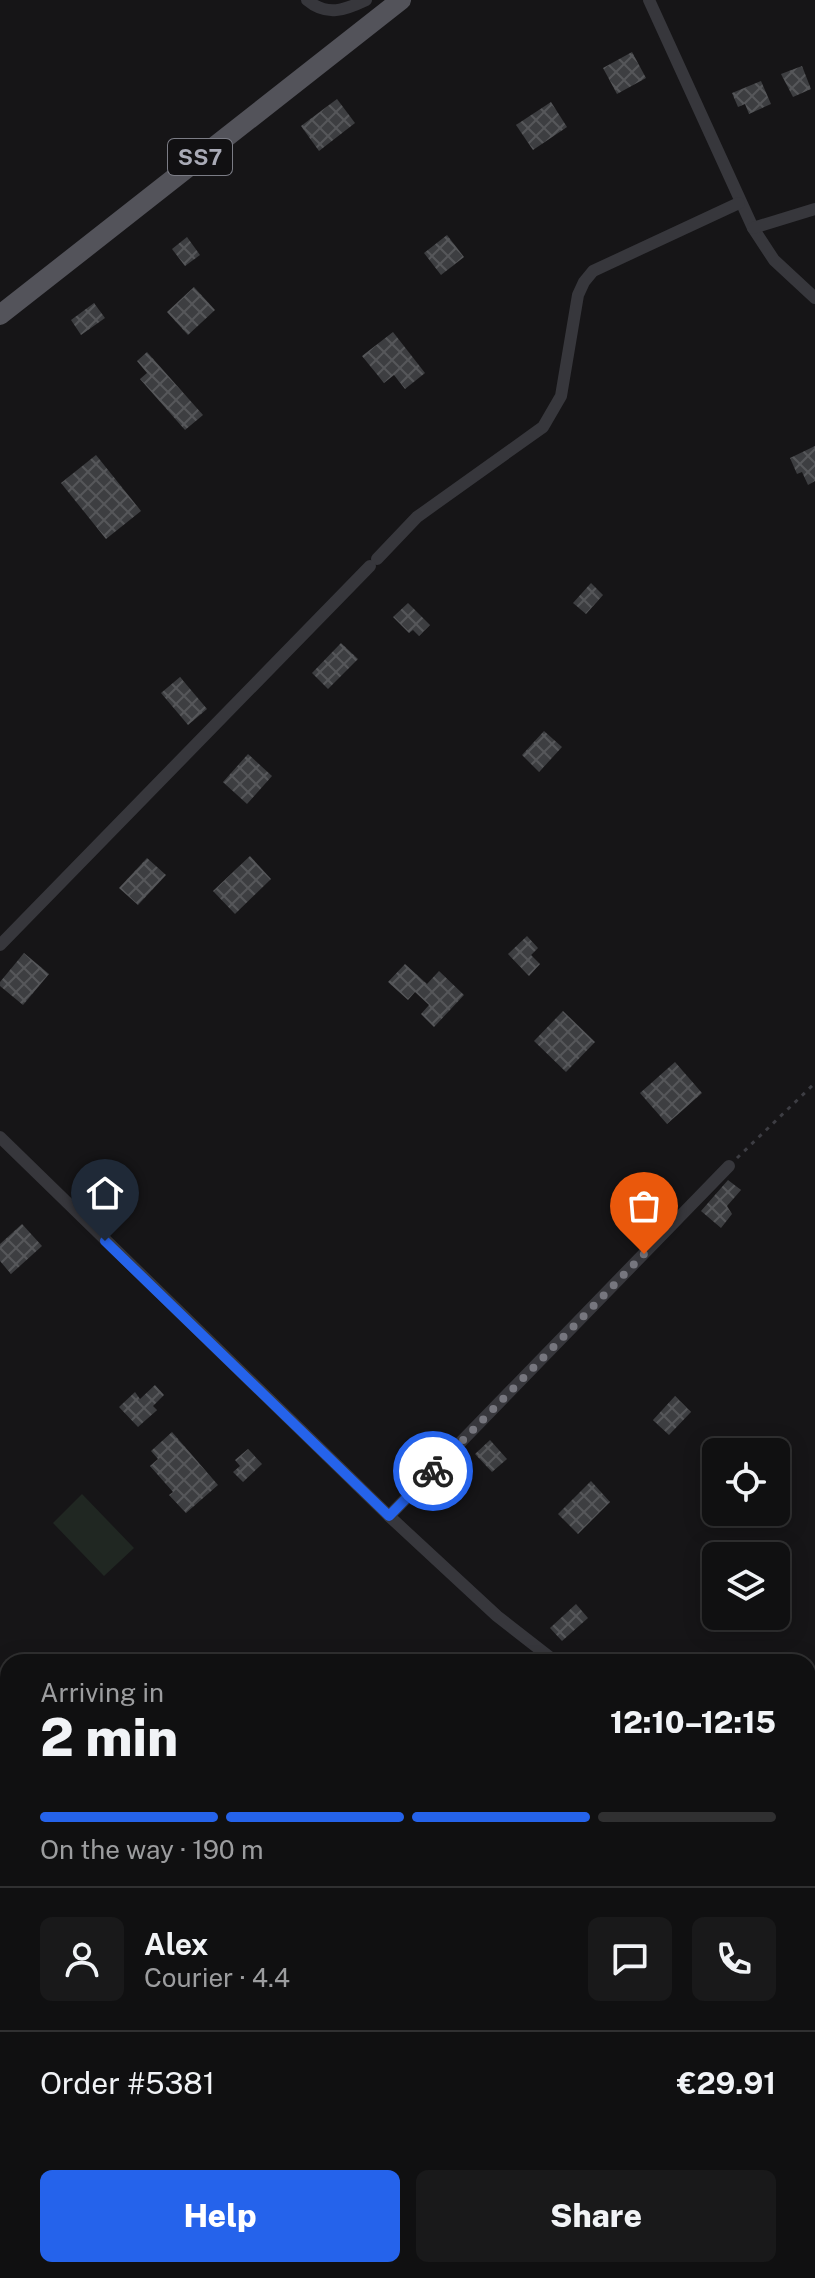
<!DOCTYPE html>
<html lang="en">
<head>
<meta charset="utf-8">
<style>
  :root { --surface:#101011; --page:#19191a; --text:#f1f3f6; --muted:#9c9d9f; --line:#303031; --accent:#2563eb }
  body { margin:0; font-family:"Public Sans",sans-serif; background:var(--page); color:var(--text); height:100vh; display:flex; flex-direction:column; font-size:30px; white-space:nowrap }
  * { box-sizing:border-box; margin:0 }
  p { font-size:26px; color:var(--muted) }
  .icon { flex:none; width:44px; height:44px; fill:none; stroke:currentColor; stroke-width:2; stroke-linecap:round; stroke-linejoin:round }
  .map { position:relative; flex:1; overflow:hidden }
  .panel { position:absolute; left:0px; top:1654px; width:816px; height:624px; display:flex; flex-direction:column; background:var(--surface); border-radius:24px 24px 0 0; box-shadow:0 4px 20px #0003,0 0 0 2px var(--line) }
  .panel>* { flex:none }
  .fabs { position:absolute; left:702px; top:1438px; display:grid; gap:16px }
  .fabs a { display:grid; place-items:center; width:88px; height:88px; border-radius:12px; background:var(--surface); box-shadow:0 4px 20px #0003,0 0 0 2px var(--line); font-size:40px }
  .pin { position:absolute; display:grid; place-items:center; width:68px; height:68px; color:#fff; margin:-82px -34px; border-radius:50% 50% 50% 0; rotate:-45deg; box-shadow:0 0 8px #0007 }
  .pin .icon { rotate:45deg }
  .courier { position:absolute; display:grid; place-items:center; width:80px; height:80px; margin:-40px; border:6px solid #2563eb; border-radius:50%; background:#fff; color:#222; box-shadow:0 2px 10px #0007 }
  .summary em { font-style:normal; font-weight:800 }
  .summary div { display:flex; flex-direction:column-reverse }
  .summary { display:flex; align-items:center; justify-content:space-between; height:136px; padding:0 40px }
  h1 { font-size:52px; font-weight:800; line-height:60px }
  .bar { display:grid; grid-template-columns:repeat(4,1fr); gap:12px 8px; align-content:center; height:96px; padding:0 40px }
  .bar i { height:10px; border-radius:6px; background:var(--line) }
  .bar .selected { background:var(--accent) }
  .bar p { grid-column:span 4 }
  .line { display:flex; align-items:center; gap:20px; padding:0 40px; border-top:2px solid var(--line) }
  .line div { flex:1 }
  .round { display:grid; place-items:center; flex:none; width:84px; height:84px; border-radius:12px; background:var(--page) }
  .cta { display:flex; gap:16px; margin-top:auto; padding:16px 40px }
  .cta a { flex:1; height:92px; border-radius:12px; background:var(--accent); color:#fff; font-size:32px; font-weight:800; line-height:92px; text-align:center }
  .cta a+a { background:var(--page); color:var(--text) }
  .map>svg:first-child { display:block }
  .green { fill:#202722 }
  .building { fill:url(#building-cross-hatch) }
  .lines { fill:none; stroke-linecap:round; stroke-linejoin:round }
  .path { stroke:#3d3d43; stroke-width:3; stroke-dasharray:4 6; stroke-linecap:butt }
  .minor { stroke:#37373c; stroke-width:12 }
  .tertiary { stroke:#37373c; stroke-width:16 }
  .primary { stroke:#53535a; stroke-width:20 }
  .done { stroke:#76767e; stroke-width:8; stroke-dasharray:0 14.4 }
  .route { stroke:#2563eb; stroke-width:10 }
  .labels { text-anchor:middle; stroke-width:6; stroke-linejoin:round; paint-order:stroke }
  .shield { fill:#111012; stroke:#7b7c85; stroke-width:2 }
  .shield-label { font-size:22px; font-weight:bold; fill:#a9aab6 }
</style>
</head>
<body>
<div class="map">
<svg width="815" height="2278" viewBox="0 0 815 2278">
  <defs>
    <pattern id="building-cross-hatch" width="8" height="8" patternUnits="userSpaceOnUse" patternTransform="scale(2)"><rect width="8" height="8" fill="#3d3e41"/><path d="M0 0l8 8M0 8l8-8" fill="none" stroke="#56575a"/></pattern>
  </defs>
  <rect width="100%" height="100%" fill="#161517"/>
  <polygon class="green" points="82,1494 134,1548 104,1576 53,1523"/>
  <g class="building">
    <polygon points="632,52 646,78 617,94 603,68"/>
    <polygon points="802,66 811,89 793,97 781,74"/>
    <polygon points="761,81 771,104 749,114 745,104 738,107 732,93"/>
    <polygon points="337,99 355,123 319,151 301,126"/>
    <polygon points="551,102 567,127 533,150 516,125"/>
    <polygon points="447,235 464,257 441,275 424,253"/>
    <polygon points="187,237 200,255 185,266 172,249"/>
    <polygon points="194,287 215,310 188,335 167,312"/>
    <polygon points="94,303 105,318 81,335 71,320"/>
    <polygon points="393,332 425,373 405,389 394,375 384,383 362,356"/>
    <polygon points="147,352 203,415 185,430 140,379 147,373 137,361"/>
    <polygon points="815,446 815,481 808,485 802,472 797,474 790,458"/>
    <polygon points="96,455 141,511 106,539 61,483"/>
    <polygon points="591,583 603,595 586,614 573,603"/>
    <polygon points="408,603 430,625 419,636 413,630 409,633 393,617"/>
    <polygon points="341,643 358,659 328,689 312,673"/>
    <polygon points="180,677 207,709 188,725 161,693"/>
    <polygon points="544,731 562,747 539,772 522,755"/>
    <polygon points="248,754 272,776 247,804 223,782"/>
    <polygon points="250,856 271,879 235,914 213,891"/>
    <polygon points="147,858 166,875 138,905 119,888"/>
    <polygon points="527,936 538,948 531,955 540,964 529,976 508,954"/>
    <polygon points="24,953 49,974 23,1005 0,986 0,982"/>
    <polygon points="405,964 427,984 439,971 464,995 434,1027 421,1014 429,1005 415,992 408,1000 388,982"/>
    <polygon points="563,1011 595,1042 566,1072 534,1041"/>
    <polygon points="675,1062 702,1093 667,1124 640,1093"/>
    <polygon points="728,1180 741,1190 727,1206 732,1214 721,1228 701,1211"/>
    <polygon points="22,1224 42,1246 11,1274 0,1261 0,1244"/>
    <polygon points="155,1385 164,1395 153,1406 157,1410 138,1427 119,1407 135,1392 140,1399"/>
    <polygon points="675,1396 691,1412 669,1435 653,1420"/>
    <polygon points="172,1432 218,1485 186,1513 169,1495 173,1492 150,1466 158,1459 151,1451"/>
    <polygon points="490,1440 507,1459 492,1472 475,1454"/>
    <polygon points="248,1449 262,1464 243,1482 233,1472 240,1466 235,1460"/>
    <polygon points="591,1481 610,1502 578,1534 558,1514"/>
    <polygon points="576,1604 588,1618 562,1641 550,1628"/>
    <polygon points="808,1746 815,1754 815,1773 808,1779"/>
  </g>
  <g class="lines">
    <polyline class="path" points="737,1158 815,1083"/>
    <g class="minor">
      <path d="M307,0c20,17 38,10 59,0"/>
      <polyline points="649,0 753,228 774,260 815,298"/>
      <polyline points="753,228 815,209"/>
      <polyline points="377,559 417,517 543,427 561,396 578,295 584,282 593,271 739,203"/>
      <polyline points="0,945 370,566"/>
      <polyline points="0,1137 389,1516 497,1616 556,1662"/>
      <polyline points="389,1516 729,1166"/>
      <polyline points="808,1898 815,1905"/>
    </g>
    <g class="tertiary">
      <polyline points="0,2154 8,2162"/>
      <polyline points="115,2270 123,2278"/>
    </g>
    <polyline class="primary" points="0,315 401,0"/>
  </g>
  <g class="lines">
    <polyline class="done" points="433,1471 644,1254"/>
    <polyline class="route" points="105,1241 389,1516 433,1471"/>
  </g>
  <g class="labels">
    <rect class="shield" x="168" y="139" width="64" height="36" rx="6"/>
    <g class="shield-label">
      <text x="200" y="165">SS7</text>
    </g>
  </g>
</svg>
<div class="fabs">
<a><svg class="icon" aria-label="locate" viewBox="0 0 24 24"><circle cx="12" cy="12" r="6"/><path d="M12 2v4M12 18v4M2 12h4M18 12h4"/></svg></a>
<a><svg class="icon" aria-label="layers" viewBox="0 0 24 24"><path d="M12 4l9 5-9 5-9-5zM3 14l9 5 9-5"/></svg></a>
</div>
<div class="pin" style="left:644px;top:1254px;background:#ea580c"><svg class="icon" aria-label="bag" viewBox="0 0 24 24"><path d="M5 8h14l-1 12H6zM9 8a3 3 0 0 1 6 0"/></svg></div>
<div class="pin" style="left:105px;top:1241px;background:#1f2937"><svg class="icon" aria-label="home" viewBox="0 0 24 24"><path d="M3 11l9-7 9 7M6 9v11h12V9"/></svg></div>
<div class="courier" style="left:433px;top:1471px"><svg class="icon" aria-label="bike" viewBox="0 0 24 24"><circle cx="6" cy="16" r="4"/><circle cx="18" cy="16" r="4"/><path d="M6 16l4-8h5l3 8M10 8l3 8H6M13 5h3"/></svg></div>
<section class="panel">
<div class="summary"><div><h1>2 min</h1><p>Arriving in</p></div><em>12:10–12:15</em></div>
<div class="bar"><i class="selected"></i><i class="selected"></i><i class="selected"></i><i></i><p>On the way · 190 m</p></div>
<div class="line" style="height:144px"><a class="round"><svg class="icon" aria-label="person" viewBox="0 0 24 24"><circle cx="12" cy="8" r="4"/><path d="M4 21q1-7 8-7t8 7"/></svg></a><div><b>Alex</b><p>Courier · 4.4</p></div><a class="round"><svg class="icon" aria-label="chat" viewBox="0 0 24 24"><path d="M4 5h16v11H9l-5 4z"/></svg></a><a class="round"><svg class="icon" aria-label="phone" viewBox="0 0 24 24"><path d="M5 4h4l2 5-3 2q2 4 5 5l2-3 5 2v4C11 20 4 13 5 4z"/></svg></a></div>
<div class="line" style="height:104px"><div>Order #5381</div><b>€29.91</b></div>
<div class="cta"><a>Help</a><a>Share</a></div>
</section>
</div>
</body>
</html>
